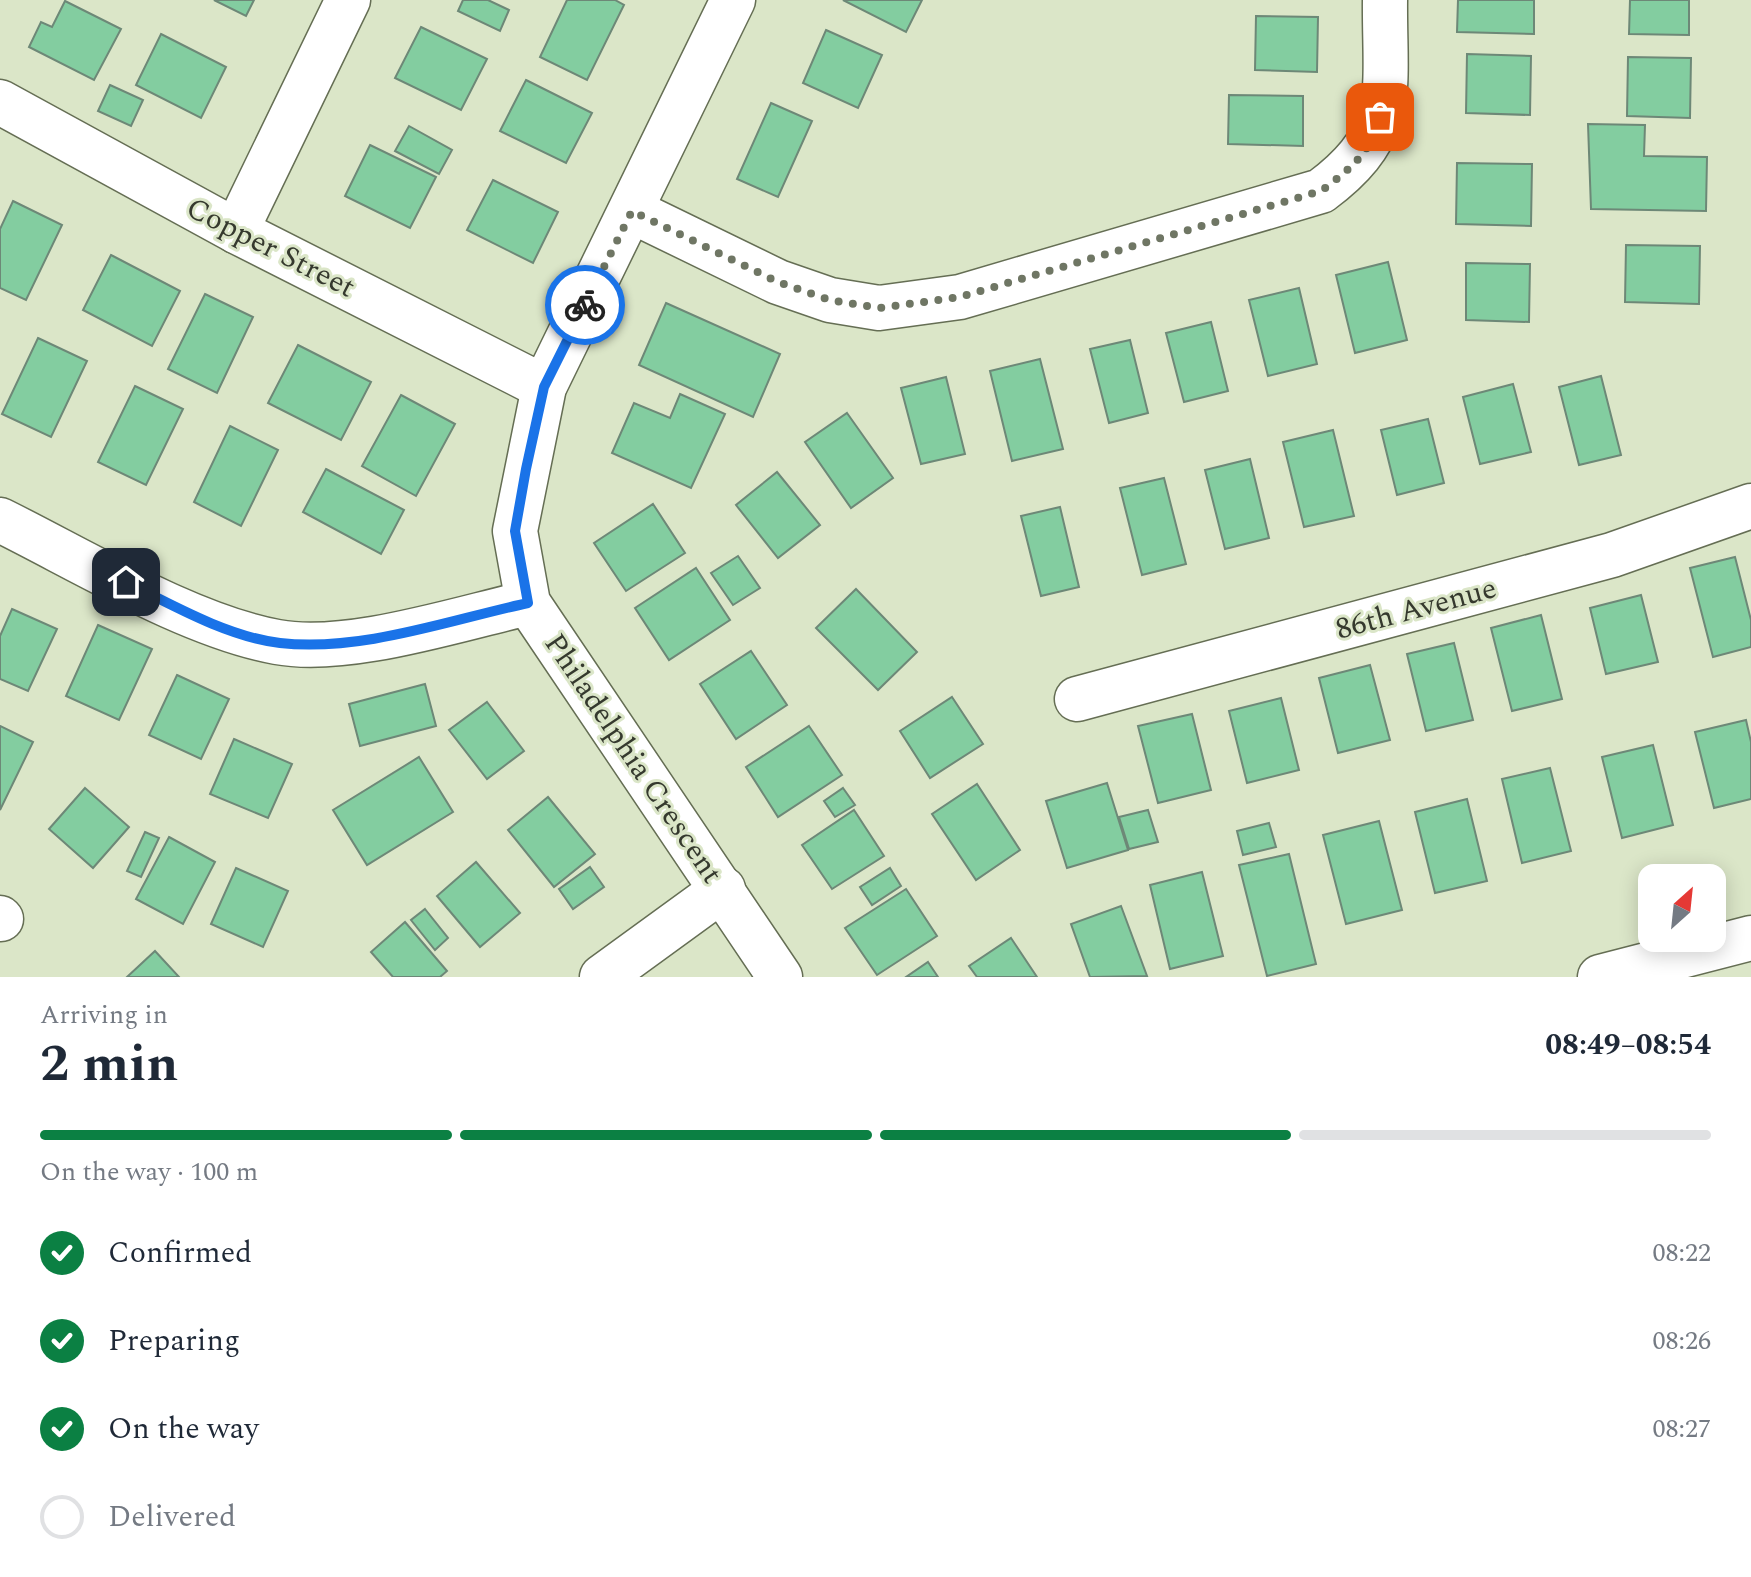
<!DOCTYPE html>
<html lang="en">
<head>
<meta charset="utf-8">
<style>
  :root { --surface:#fff; --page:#f2f2f3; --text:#1f2937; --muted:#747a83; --line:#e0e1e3; --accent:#0b8043 }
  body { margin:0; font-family:Spectral,serif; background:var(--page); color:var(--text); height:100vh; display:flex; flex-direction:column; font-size:30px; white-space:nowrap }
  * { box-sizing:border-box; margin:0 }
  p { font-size:26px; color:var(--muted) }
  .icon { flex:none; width:44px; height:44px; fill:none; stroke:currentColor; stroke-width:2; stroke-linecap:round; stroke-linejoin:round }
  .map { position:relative; height:977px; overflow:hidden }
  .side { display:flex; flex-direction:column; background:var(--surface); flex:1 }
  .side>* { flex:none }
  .needle { width:52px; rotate:27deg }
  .controls { position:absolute; left:1638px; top:864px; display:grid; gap:16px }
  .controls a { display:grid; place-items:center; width:88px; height:88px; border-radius:16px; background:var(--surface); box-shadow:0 4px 20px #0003; font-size:40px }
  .pin { position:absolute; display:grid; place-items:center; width:68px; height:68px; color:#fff; margin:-34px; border-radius:16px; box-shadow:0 4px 12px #0006 }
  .courier { position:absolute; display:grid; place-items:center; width:80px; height:80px; margin:-40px; border:6px solid #1a73e8; border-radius:50%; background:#fff; color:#222; box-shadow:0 2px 10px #0007 }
  .headline em { font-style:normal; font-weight:700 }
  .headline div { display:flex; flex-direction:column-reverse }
  .headline { display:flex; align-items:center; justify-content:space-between; height:136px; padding:0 40px }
  h1 { font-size:52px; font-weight:700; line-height:60px }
  .bar { display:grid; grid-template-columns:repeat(4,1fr); gap:12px 8px; align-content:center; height:96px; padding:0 40px }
  .bar i { height:10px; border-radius:6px; background:var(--line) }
  .bar .selected { background:var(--accent) }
  .bar p { grid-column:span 4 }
  ol { padding:0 40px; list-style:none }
  li { display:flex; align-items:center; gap:24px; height:88px }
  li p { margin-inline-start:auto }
  li .icon { padding:8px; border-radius:50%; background:var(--accent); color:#fff; stroke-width:4 }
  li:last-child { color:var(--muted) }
  li i { width:44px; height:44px; border:4px solid var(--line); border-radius:50% }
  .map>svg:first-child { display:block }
  .building { fill:#83cda0; stroke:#6d8877; stroke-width:2 }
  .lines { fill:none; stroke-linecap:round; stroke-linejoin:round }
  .minor-casing { stroke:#656e54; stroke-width:47 }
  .minor { stroke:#fff; stroke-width:44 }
  .done { stroke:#6f7664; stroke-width:8; stroke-dasharray:0 14.4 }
  .route { stroke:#1a73e8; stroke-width:10 }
  .labels { text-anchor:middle; stroke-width:6; stroke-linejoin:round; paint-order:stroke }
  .street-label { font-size:30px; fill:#35392e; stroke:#dbe6c8 }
</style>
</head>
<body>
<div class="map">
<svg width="1751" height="977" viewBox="0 0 1751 977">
  <rect width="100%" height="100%" fill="#dbe6c8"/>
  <g class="building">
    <polygon points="214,0 254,0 246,16"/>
    <polygon points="463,0 488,0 509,10 500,31 458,11"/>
    <polygon points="567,0 615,0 624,5 587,80 540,57"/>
    <polygon points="843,0 922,0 906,32"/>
    <polygon points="1458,0 1534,0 1534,34 1457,32"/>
    <polygon points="1630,0 1689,0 1689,35 1629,34"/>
    <polygon points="65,1 121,29 94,80 29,47 41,22 52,27"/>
    <polygon points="1256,16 1318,17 1317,72 1255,70"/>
    <polygon points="421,27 487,59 461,110 395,78"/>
    <polygon points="826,30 882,55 858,108 803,83"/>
    <polygon points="161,34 226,67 201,118 136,85"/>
    <polygon points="1467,54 1531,56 1530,115 1466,113"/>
    <polygon points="1628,57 1691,58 1690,118 1627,116"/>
    <polygon points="526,80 592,113 566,163 500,131"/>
    <polygon points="110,85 143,100 131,126 98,111"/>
    <polygon points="1229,95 1303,96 1303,146 1228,144"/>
    <polygon points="771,103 812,121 778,197 737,179"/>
    <polygon points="1588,124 1645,125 1644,156 1707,157 1706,211 1591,209"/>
    <polygon points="409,126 452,150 439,174 395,151"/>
    <polygon points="370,145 436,177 410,228 345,196"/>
    <polygon points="1457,163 1532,164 1531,226 1456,224"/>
    <polygon points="493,180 558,212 533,263 467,230"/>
    <polygon points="13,201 62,225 26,300 0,288 0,229"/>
    <polygon points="1626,245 1700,246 1699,304 1625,302"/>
    <polygon points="111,255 180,291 152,346 83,310"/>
    <polygon points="1388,262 1407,340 1355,353 1336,275"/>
    <polygon points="1466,263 1530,264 1529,322 1466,320"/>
    <polygon points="1299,288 1317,364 1268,376 1249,300"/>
    <polygon points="205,294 253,317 217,393 168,369"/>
    <polygon points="666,303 780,354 753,417 639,365"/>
    <polygon points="1211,322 1228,391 1184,402 1166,333"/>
    <polygon points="38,338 87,361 51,437 2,414"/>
    <polygon points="1130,340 1148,413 1109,423 1090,349"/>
    <polygon points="298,345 371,382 341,440 268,403"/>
    <polygon points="1040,359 1063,449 1012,461 990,371"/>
    <polygon points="1601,376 1621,455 1579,465 1559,387"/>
    <polygon points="946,377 965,454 921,464 901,388"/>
    <polygon points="1513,384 1531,452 1480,464 1463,397"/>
    <polygon points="135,386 183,409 146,485 98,462"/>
    <polygon points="680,394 725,414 691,488 612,453 634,403 670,418"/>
    <polygon points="401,395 455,424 416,496 362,466"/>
    <polygon points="847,413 893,478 851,508 805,442"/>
    <polygon points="1428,419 1444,483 1397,495 1381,430"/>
    <polygon points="230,426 278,450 241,526 194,502"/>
    <polygon points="1333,430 1354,516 1304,527 1283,442"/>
    <polygon points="1250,459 1269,538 1225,549 1205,470"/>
    <polygon points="326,469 404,510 381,554 303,512"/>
    <polygon points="777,472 820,525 778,558 736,505"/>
    <polygon points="1164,478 1186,564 1142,575 1120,488"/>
    <polygon points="653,504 685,553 626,591 594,543"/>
    <polygon points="1060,507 1079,587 1041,596 1021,516"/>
    <polygon points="738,556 760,588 733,605 711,573"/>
    <polygon points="1735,557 1751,620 1751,647 1713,657 1690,568"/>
    <polygon points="696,568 730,620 669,660 635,608"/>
    <polygon points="856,589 917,652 878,690 816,628"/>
    <polygon points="1641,595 1658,662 1606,674 1590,608"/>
    <polygon points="12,609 57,629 28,691 0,679 0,636"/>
    <polygon points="1541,615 1562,699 1512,711 1491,628"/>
    <polygon points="98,625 152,649 119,720 66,696"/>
    <polygon points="1454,643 1473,720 1426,731 1407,654"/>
    <polygon points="751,651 787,705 736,739 700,684"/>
    <polygon points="1370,665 1390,740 1338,753 1319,678"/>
    <polygon points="177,675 229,699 201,759 149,735"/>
    <polygon points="425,684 436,726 360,746 349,704"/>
    <polygon points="952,697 983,744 930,778 900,731"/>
    <polygon points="1281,698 1299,770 1247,783 1229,711"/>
    <polygon points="487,702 524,751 487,779 449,730"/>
    <polygon points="1192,714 1211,790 1158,803 1138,726"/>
    <polygon points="1746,720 1751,742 1751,799 1714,808 1695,732"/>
    <polygon points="0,726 33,742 0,810"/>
    <polygon points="809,726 842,775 778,817 746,767"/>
    <polygon points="234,739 292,764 268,818 210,794"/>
    <polygon points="1653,745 1673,825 1622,838 1602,757"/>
    <polygon points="419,757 453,812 367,865 333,810"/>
    <polygon points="1550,768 1571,851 1522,863 1502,779"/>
    <polygon points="1107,783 1128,850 1067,868 1046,801"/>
    <polygon points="977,784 1020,850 976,880 932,814"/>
    <polygon points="85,788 129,827 93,868 49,829"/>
    <polygon points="843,788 855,805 835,817 824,801"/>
    <polygon points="548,797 595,854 554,887 508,830"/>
    <polygon points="1467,799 1487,881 1435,893 1415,812"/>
    <polygon points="854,810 884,856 832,889 802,845"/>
    <polygon points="1148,810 1158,842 1129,849 1119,817"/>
    <polygon points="1379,821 1402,910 1346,924 1323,835"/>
    <polygon points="1269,823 1276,847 1243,855 1237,831"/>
    <polygon points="145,832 159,838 141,877 127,871"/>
    <polygon points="169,837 215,862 183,924 136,899"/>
    <polygon points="1289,854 1316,964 1267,976 1239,865"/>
    <polygon points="476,862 520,913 480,947 437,896"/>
    <polygon points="590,867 604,887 573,909 559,889"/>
    <polygon points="236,868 288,891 263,947 211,924"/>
    <polygon points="890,868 901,886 872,905 860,887"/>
    <polygon points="1202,872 1223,956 1170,969 1150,885"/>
    <polygon points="906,889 937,936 877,975 845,928"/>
    <polygon points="1121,906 1147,976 1090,977 1071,924"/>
    <polygon points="425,909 448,938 435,950 411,920"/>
    <polygon points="405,922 447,971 440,977 393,977 371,952"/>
    <polygon points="1011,938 1037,977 977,977 969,966"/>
    <polygon points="155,951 179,977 127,977"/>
    <polygon points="928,962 938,977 906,977"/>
  </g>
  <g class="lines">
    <g class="minor-casing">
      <g id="minor">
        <polyline points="733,0 544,387 515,531 528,603 780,977"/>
        <polyline points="0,102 236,231 544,387"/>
        <path d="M632,211l146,71 52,18 49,8 81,-11 361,-106c79,-59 63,-101 64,-191"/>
        <polyline points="236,231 348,0"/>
        <path d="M0,520c81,40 189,106 277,122 71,13 180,-23 251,-39"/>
        <polyline points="1077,699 1612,555 1751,506"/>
        <polyline points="0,918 1,919"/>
        <polyline points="602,977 723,889"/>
        <polyline points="1600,977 1751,938"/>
      </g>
    </g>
    <use href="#minor" class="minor"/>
  </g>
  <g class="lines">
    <path class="done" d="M585,305l47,-94 146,71 52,18 49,8 81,-11 361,-106c27,-20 51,-39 59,-74"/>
    <path class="route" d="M126,582c46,23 102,55 154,61 82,9 169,-23 248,-40l-13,-72 11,-62 18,-82 41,-82"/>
  </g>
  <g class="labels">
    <g class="street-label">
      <text transform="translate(271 247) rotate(27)" y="10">Copper Street</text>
      <text transform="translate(1416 608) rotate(-15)" y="10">86th Avenue</text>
      <text transform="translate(634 758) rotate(56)" y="10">Philadelphia Crescent</text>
    </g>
  </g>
</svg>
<div class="controls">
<a><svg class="needle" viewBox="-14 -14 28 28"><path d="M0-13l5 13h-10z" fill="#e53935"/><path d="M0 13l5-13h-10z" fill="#747a83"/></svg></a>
</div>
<div class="pin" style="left:1380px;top:117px;background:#ea580c"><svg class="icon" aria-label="bag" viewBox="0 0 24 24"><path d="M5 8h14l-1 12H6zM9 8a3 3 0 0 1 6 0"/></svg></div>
<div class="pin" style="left:126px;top:582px;background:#1f2937"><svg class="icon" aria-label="home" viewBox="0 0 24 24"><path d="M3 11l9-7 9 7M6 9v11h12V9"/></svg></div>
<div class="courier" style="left:585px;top:305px"><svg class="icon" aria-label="bike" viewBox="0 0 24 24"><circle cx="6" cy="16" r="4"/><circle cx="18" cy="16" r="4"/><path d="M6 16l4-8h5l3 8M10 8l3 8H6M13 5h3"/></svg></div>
</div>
<section class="side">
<div class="headline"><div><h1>2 min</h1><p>Arriving in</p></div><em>08:49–08:54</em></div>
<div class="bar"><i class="selected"></i><i class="selected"></i><i class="selected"></i><i></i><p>On the way · 100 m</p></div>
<ol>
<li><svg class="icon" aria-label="check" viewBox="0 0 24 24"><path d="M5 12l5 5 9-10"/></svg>Confirmed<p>08:22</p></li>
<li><svg class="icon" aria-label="check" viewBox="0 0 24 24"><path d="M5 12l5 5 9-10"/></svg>Preparing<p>08:26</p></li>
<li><svg class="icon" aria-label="check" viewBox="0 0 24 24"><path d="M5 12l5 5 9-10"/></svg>On the way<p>08:27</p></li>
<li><i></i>Delivered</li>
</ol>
</section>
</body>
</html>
